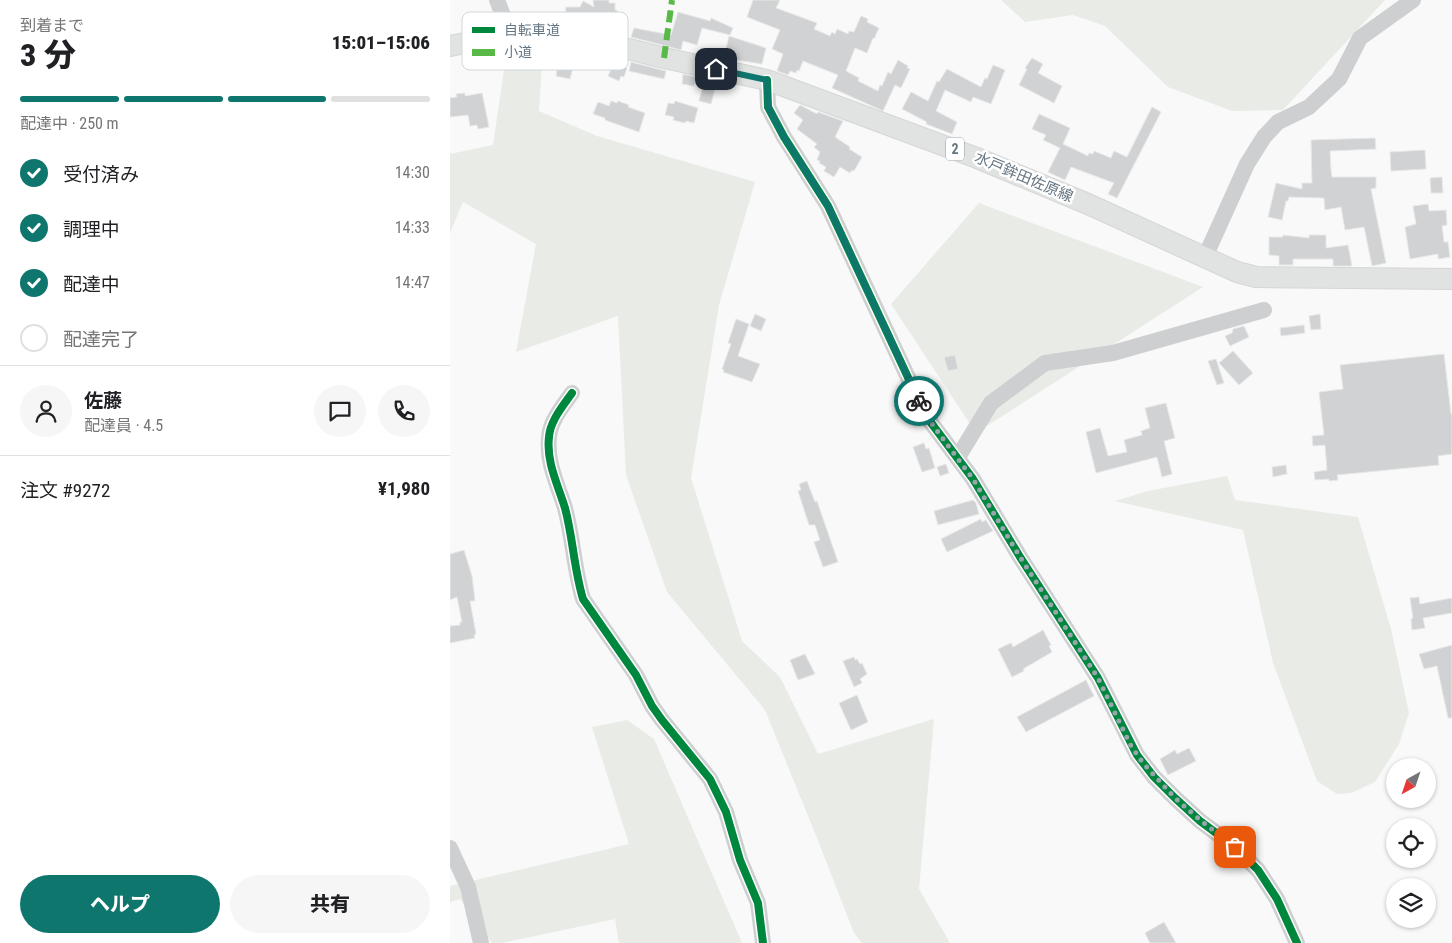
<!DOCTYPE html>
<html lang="ja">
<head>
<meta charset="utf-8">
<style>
  :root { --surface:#fff; --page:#f6f6f6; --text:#202124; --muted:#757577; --line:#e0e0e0; --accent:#0f766e }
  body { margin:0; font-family:"Roboto Condensed","Noto Sans JP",sans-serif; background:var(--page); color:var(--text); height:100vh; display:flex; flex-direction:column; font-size:19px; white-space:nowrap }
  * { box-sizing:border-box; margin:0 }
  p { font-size:16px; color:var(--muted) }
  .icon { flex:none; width:28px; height:28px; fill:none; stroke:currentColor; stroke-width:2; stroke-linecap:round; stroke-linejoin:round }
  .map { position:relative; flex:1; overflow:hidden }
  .details { display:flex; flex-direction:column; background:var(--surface); width:450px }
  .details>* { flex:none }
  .needle { width:32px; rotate:220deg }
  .buttons { position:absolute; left:936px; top:758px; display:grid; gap:10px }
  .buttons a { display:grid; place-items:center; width:50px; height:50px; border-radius:50%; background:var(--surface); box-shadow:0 1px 4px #0004; font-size:25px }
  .pin { position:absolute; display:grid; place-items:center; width:42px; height:42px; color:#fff; margin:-21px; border-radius:10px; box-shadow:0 2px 8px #0006 }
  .courier { position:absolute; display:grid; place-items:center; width:50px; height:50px; margin:-25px; border:4px solid #0f766e; border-radius:50%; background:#fff; color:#222; box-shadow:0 1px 6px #0007 }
  .headline em { font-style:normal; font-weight:800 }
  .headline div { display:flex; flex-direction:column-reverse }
  .headline { display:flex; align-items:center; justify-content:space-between; height:85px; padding:0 20px }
  h1 { font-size:32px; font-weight:800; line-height:38px }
  .bar { display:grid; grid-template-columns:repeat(4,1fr); gap:8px 5px; align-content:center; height:60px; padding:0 20px }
  .bar i { height:6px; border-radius:4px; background:var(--line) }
  .bar .active { background:var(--accent) }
  .bar p { grid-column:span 4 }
  .line { display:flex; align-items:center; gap:12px; padding:0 20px; border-top:1px solid var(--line) }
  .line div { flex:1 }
  .round { display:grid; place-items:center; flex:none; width:52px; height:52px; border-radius:26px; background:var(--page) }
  ol { padding:0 20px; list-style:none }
  li { display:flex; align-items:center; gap:15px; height:55px }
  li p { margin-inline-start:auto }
  li .icon { padding:5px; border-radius:50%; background:var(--accent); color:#fff; stroke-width:4 }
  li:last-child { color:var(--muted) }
  li i { width:28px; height:28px; border:2px solid var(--line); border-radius:50% }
  .action { display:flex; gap:10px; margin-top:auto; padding:10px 20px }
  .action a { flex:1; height:58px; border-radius:30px; background:var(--accent); color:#fff; font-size:20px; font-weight:800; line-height:58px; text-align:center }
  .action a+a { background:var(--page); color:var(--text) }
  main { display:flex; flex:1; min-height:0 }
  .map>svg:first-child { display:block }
  .green { fill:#e8ebe6 }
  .building { fill:#d0d2d3; stroke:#e8e8e8 }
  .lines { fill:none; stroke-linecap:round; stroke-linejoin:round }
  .major-casing { stroke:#d5d6d7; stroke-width:22 }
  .minor { stroke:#cecfd0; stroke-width:16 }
  .major { stroke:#e1e2e2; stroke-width:20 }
  .quiet { stroke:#58b947; stroke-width:6; stroke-dasharray:12 6; stroke-linecap:butt }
  .cycleway-casing { stroke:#fff; stroke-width:11 }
  .cycleway { stroke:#00873e; stroke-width:8 }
  .done { stroke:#99a4ac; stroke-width:5; stroke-dasharray:0 9 }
  .route { stroke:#0f766e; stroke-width:6 }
  .labels { text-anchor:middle; stroke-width:5; stroke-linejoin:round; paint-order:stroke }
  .shield { fill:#fff; stroke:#939fa8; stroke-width:1 }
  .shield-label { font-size:14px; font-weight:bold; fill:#657683 }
  .street-label { font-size:15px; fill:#657683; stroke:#fff }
  .key { fill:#fff; stroke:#d1d6da; stroke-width:1 }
  .key-label { font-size:14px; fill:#657683 }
</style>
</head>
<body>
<main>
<section class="details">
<div class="headline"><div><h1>3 分</h1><p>到着まで</p></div><em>15:01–15:06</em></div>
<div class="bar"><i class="active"></i><i class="active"></i><i class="active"></i><i></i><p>配達中 · 250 m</p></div>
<ol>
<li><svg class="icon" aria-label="check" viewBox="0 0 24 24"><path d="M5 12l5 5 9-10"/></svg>受付済み<p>14:30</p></li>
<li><svg class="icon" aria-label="check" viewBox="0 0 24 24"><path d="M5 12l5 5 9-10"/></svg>調理中<p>14:33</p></li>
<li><svg class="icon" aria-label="check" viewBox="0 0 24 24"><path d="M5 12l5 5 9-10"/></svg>配達中<p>14:47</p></li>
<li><i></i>配達完了</li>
</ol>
<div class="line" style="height:90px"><a class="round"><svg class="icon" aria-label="person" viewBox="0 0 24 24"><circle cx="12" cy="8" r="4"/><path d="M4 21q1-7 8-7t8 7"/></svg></a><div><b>佐藤</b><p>配達員 · 4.5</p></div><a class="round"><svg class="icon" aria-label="chat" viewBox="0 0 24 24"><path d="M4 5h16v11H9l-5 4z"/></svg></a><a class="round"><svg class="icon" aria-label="phone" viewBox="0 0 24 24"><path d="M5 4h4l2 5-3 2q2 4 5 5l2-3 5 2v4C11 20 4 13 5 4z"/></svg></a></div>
<div class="line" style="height:65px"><div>注文 #9272</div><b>¥1,980</b></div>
<div class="action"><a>ヘルプ</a><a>共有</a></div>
</section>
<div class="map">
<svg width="1002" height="943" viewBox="0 0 1002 943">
  <rect width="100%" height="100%" fill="#f9f9f9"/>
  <g class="green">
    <polygon points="551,0 935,0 833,110 782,111 718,87 655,26 623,15 575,22"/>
    <polygon points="92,62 89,111 147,136 305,182 269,305 241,478 292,641 330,677 368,754 484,719 469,889 500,943 412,943 404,933 367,838 315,710 217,592 176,475 168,316 66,352 86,244 13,202 0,233 0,154 43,145 55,63"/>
    <polygon points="529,203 753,287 526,433 441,304"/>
    <polygon points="777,476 785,500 908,517 941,629 959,713 949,744 925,782 901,793 887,794 867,781 823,663 793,530 665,501 698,491"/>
    <polygon points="177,720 204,739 292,943 169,943 165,919 52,943 42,943 10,899 0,902 0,886 179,844 142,727"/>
  </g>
  <g class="building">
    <polygon points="143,0 159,0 159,3 165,3 165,10 167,10 168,31 148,29 148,25 115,21 116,7 130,7 133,1 144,7"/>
    <polygon points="303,0 330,0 326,8 367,23 364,29 380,36 382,32 385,34 387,29 398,34 399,31 404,32 411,16 418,19 417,22 429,28 424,39 423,38 417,53 405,48 396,71 409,78 408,81 428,91 430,85 432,86 438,72 441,74 448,60 458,66 457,68 460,69 451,88 445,85 433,111 382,88 388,75 353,61 349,71 347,70 346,73 340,71 338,75 327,71 333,54 322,49 330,30 297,17"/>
    <polygon points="228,12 260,21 261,18 283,28 280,35 252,28 247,45 233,41 231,50 181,37 184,28 221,35"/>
    <polygon points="279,36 316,48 312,64 274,58"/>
    <polygon points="582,58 593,64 588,73 612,86 604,103 569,85 577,69 575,68"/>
    <polygon points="181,62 216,71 214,79 179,71"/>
    <polygon points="164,63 177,68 174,77 171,76 169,81 158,76"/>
    <polygon points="108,64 123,67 120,79 106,76"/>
    <polygon points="543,65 555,70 541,104 523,97 521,102 495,90 486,111 507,122 502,134 476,124 477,122 452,109 461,92 478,101 487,81 489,82 497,69 531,87 535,78 537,79"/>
    <polygon points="233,74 246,77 244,86 232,84"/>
    <polygon points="253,86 265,89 261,104 249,101"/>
    <polygon points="15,93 15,96 32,93 39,127 28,129 27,125 20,126 18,115 0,117 0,98 7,97 6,94"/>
    <polygon points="161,101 167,103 168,101 179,105 178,107 195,113 189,132 155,120 155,118 143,114 148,102 159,106"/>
    <polygon points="225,101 248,108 244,123 236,121 235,123 223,120 224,117 215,115 218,103 224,104"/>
    <polygon points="350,105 367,114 368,112 393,121 385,137 400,147 399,149 412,157 404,171 402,170 400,173 390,167 384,177 374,171 376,167 369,163 370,161 367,160 370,152 364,147 367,144 347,129 353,120 344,113"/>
    <polygon points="702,107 711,112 667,198 658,194 664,183 621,167 615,180 598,172 610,148 593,140 596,135 582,129 589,114 620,128 613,144 638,156 639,153 643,154 644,151 661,158 664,151 677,157"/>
    <polygon points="925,138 926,149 880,151 881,170 882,177 926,177 926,188 921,189 936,263 922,266 914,227 895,230 891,207 875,210 874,198 839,197 838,201 836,201 832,220 818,217 826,183 852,189 852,183 862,183 861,140"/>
    <polygon points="975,150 976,169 941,171 940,152"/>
    <polygon points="992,177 993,193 981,193 980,178"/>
    <polygon points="978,204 979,211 996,210 997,225 992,226 994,242 998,242 1000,257 988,259 988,254 960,259 955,227 966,224 963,206"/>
    <polygon points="833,235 859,238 859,235 876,235 876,248 898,245 902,266 883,266 883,259 843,259 843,265 829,265 829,256 819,255 819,237 833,237"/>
    <polygon points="305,314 316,319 311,331 300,326"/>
    <polygon points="870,314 871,329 861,330 859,316"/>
    <polygon points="286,319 299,324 288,356 310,364 302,382 273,372 274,370 272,369 281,344 278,343"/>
    <polygon points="854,325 855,333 831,336 830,328"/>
    <polygon points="794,326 799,337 780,346 775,336 782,333 783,329"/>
    <polygon points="783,351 803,373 789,385 769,363"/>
    <polygon points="994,354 1001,414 1002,414 1002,454 988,456 989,465 887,475 888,480 879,481 879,479 865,480 864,472 877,470 875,445 863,446 862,436 874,435 869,392 893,389 890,365"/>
    <polygon points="505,355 508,369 498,371 494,357"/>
    <polygon points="766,359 774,383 767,385 758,361"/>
    <polygon points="716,403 725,438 714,441 722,474 712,477 707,457 646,473 636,432 650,428 658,456 677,452 674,440 692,435 691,431 700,428 695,408"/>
    <polygon points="474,443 476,449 479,448 485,468 472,472 463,447"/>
    <polygon points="496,464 499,473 490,476 487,467"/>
    <polygon points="836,465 837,474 823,477 822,467"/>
    <polygon points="357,481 365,502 367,501 388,562 373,567 364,542 370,540 365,525 359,525 348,491 351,490 349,484"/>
    <polygon points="523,500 526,503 529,514 488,525 484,511"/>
    <polygon points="531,519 532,522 536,520 543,531 497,552 491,539"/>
    <polygon points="14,550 22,576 24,592 25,601 20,601 26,634 24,635 25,638 0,643 0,626 10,625 10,622 12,622 7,597 0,600 0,554"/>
    <polygon points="969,597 970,604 1002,598 1002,613 973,618 975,628 962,630 961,619 963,618 960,598"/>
    <polygon points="593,630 601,645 599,646 602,652 573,669 574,671 562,677 548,649 561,643 563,647"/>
    <polygon points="1002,645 1002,718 998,718 987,666 974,669 969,654"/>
    <polygon points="355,654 365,674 348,680 340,660"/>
    <polygon points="404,657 405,660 407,659 410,664 412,663 417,674 410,679 412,683 404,687 393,661"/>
    <polygon points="636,680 644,696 576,732 567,717"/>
    <polygon points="407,695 418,722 401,730 389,703"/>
    <polygon points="739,748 746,761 718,775 710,759 725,750 727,754"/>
    <polygon points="714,922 726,943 700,943 695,933"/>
  </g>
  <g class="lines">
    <g class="major-casing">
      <polyline id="major" points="0,46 60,34 99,33 132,37 214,58 317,80 527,158 638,204 787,272 806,277 1002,279"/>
    </g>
    <g class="minor">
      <polyline points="47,0 60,34"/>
      <polyline points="317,80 318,107 334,137 378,206 476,416 523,479 570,557 648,678 687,755 704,777 725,798 750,821 785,847 808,870 827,899 847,943"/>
      <polyline points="755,257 797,164 814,137 828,122 859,107 889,79 910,38 963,0"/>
      <path d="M122,393c-9,13 -22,28 -23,44 -3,25 9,48 16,71 8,30 9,61 18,91l53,76 16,31 10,14 48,59 16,33 14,48 18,43 5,40"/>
      <polyline points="508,457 541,403 595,363 663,353 814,310"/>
      <polyline points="0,848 18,887 31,943"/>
    </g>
    <use href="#major" class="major"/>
    <polyline class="quiet" points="214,58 222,0"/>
    <g class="cycleway-casing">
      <g id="cycleway">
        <polyline points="317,80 318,107 334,137 378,206 476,416 523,479 570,557 648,678 687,755 704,777 725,798 750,821 785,847 808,870 827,899 847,943"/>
        <path d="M122,393c-9,13 -22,28 -23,44 -3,25 9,48 16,71 8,30 9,61 18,91l53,76 16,31 10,14 48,59 16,33 14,48 18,43 5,40"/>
      </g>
    </g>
    <use href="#cycleway" class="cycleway"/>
  </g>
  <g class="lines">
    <polyline class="done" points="469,401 476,416 523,479 570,557 648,678 681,746 693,763 725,798 750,820 785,847"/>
    <polyline class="route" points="266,69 317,80 318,107 334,137 378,206 469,401"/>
  </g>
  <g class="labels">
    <rect class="shield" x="496" y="137.5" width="18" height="23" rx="4"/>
    <g class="shield-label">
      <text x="505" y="154">2</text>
    </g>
    <g class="street-label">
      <text transform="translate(574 177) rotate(23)" y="5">水戸鉾田佐原線</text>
    </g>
  </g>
  <rect x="12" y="12" width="166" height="58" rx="8" class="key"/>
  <rect x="22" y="27" width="23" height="6" fill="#00873e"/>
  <rect x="22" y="49" width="23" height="7" fill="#58b947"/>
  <g class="key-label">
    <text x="54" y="35">自転車道</text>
    <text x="54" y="57">小道</text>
  </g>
</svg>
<div class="buttons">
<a><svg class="needle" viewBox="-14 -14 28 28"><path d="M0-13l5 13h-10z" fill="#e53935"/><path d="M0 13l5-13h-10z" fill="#757577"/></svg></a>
<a><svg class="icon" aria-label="locate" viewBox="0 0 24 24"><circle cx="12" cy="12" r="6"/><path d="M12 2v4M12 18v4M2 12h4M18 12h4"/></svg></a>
<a><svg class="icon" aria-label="layers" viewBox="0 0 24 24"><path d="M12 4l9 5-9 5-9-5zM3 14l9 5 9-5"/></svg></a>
</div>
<div class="pin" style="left:785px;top:847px;background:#ea580c"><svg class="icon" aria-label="bag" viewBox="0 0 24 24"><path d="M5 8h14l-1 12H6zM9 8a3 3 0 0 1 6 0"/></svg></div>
<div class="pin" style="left:266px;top:69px;background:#1f2937"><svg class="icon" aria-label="home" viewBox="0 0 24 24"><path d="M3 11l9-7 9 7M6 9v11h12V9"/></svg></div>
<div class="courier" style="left:469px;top:401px"><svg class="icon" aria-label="bike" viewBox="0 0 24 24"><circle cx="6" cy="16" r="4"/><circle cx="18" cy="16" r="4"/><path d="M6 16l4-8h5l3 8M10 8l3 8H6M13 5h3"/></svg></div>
</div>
</main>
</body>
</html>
